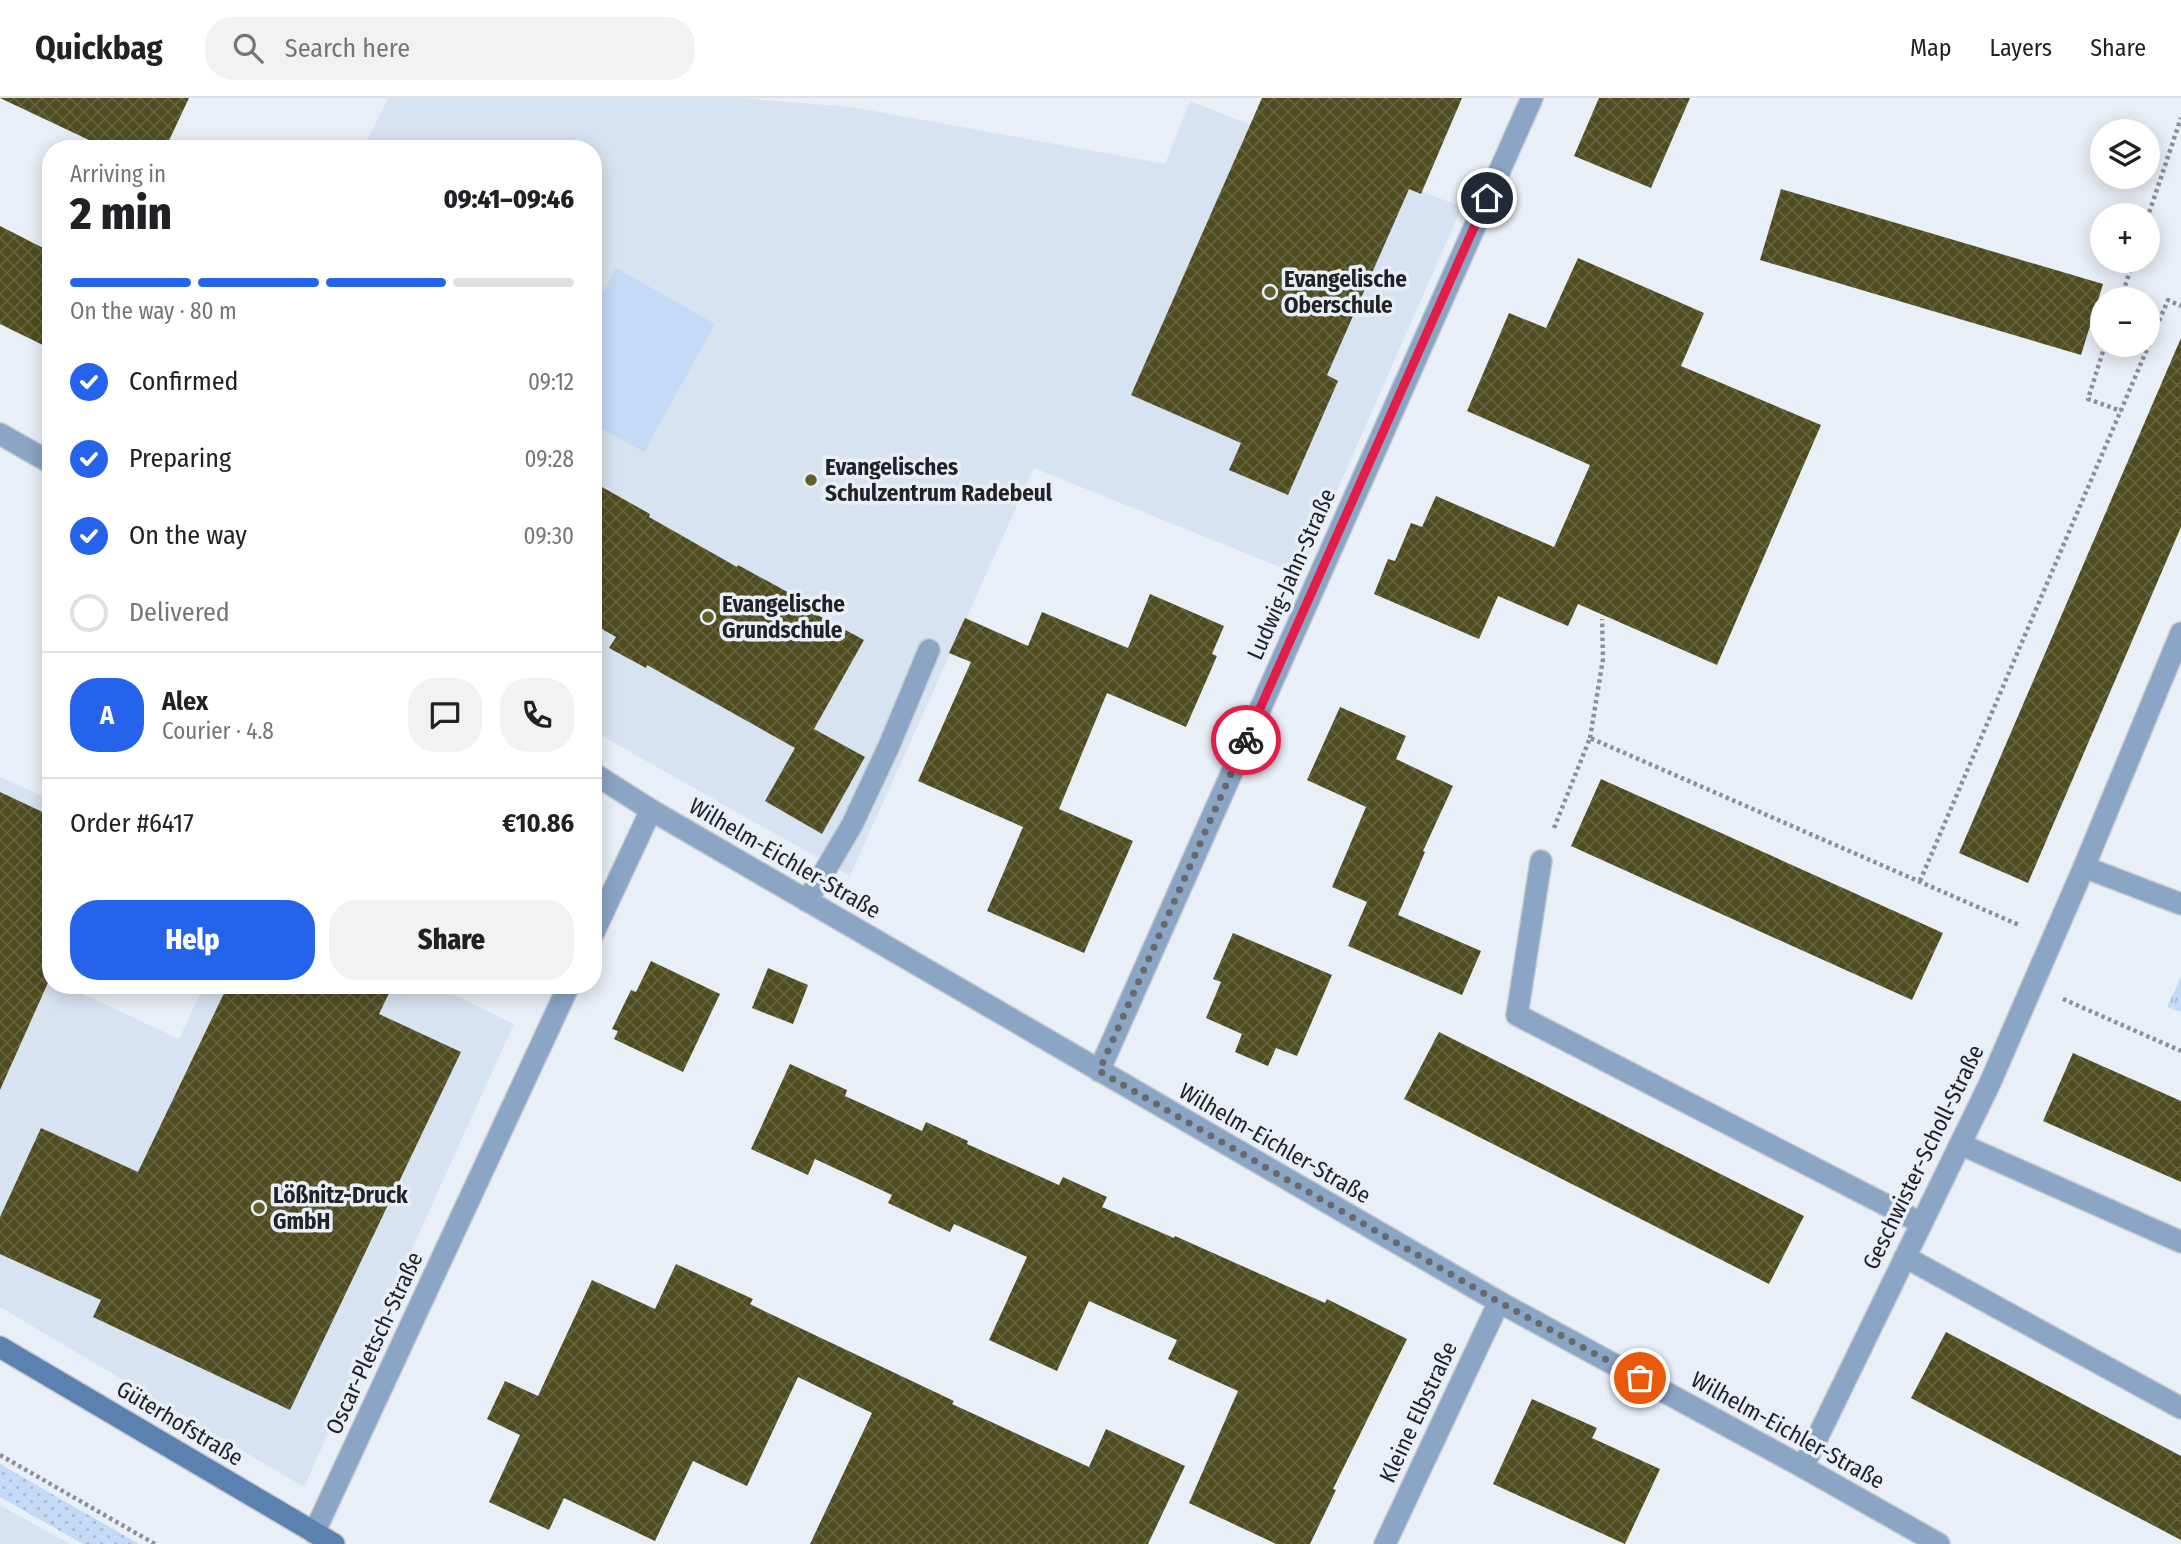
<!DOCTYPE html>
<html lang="en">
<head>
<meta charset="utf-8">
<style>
  :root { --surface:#fff; --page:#f2f2f2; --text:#202124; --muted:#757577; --line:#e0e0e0; --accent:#2563eb }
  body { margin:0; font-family:"Fira Sans Condensed",sans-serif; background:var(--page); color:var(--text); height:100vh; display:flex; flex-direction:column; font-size:26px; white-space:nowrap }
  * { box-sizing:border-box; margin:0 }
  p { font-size:23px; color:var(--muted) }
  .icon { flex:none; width:38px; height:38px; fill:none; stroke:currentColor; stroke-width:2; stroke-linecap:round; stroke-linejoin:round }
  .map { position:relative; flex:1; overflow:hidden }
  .details { position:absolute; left:42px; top:42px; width:560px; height:854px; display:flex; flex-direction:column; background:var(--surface); border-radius:28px; box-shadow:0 4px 18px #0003 }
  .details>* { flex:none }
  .buttons { position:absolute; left:2090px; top:21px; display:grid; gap:14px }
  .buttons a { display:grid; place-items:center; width:70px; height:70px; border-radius:50%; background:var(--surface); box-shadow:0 4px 18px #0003; font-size:35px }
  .pin { position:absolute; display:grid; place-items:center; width:60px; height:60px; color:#fff; margin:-30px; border:4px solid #fff; border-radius:50%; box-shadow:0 2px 7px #0007 }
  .courier { position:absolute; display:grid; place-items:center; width:70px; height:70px; margin:-35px; border:5px solid #e11d48; border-radius:50%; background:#fff; color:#222; box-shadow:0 2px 9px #0007 }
  .overview em { font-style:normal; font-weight:800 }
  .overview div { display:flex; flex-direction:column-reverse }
  .overview { display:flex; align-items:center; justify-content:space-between; height:119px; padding:0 28px }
  h1 { font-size:46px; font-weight:800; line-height:52px }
  .bar { display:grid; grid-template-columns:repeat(4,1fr); gap:10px 7px; align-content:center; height:84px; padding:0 28px }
  .bar i { height:9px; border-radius:5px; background:var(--line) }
  .bar .selected { background:var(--accent) }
  .bar p { grid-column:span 4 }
  .line { display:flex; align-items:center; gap:18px; padding:0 28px; border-top:2px solid var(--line) }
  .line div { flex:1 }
  .round { display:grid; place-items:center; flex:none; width:74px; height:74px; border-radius:28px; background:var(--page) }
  ol { padding:0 28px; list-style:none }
  li { display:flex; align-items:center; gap:21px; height:77px }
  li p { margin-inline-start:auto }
  li .icon { padding:7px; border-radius:50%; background:var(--accent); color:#fff; stroke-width:4 }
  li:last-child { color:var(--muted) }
  li i { width:38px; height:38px; border:4px solid var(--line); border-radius:50% }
  .primary-button { display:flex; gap:14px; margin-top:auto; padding:14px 28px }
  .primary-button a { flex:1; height:80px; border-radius:28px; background:var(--accent); color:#fff; font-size:28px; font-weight:800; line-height:80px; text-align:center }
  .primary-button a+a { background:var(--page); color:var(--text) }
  header { display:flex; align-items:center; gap:42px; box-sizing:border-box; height:98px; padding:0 35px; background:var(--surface); border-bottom:2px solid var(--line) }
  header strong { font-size:33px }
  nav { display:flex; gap:38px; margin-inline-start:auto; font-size:24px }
  .search { width:490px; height:63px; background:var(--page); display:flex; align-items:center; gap:18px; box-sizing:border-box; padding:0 24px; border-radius:28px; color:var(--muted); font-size:26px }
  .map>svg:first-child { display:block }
  .built { fill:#d8e3f1 }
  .grass { fill:url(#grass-dots) }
  .park { fill:url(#park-tufts) }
  .garden { fill:#c4daf6 }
  .building { fill:url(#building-cross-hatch) }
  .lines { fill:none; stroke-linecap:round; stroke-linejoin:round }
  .lane-casing { stroke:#c5cad1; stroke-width:24 }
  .street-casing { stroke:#c5cad1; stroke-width:24 }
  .secondary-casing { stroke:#c5cad1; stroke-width:24 }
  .path { stroke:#8c9095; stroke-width:4.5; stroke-dasharray:3.5 3.5; stroke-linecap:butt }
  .lane { stroke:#8ba5c5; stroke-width:21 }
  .street { stroke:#8ba5c5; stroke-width:21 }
  .secondary { stroke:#5a81af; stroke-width:21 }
  .done { stroke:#666a6e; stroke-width:7; stroke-dasharray:0 12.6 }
  .route { stroke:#e11d48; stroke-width:9 }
  .poi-dot { fill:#625f2b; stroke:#e9eff7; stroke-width:2.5 }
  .labels { text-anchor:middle; stroke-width:7; stroke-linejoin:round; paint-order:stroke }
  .poi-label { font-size:23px; font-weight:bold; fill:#202225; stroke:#e9eff7; text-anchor:start }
  .street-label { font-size:23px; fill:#202225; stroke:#e9eff7 }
</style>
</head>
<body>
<header>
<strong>Quickbag</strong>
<div class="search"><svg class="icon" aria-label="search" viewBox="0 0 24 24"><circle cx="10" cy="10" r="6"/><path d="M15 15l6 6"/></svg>Search here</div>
<nav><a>Map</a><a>Layers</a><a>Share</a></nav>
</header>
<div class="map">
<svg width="2181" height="1446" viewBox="0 0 2181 1446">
  <defs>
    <pattern id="grass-dots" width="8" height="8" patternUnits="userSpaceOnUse" patternTransform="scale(1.75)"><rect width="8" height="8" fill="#c4daf6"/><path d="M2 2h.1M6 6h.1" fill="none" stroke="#a8bbd3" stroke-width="1.8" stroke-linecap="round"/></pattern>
    <pattern id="park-tufts" width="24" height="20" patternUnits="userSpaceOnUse" patternTransform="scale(1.75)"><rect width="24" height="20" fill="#c4daf6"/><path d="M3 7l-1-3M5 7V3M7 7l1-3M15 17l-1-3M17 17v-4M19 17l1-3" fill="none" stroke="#a8bbd3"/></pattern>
    <pattern id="building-cross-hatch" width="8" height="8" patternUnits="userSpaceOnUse" patternTransform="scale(1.75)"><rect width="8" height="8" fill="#4f4c20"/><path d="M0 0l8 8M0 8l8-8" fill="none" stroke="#656340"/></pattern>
  </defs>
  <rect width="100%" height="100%" fill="#e9eff7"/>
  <g class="built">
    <polygon points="388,0 742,0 851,9 1165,66 1190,3 1462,109 1300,477 1034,370 850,778 593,633 593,51 363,51"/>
    <polygon points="0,679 51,702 51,887 71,887 70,890 179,941 204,887 434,887 514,926 304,1389 0,1209"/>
    <polygon points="0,1407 70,1446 0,1446"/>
  </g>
  <polygon class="grass" points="0,1366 139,1446 83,1446 0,1399"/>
  <polygon class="park" points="2181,879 2181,914 2167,909"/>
  <polygon class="garden" points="616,170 715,226 644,354 593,326 593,212"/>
  <g class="building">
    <polygon points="0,0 189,0 165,51 108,51"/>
    <polygon points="1262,0 1462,0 1421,96 1409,91 1327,277 1338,283 1288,397 1229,372 1241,345 1131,297"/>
    <polygon points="1599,0 1690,0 1651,90 1574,58"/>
    <polygon points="1781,91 2103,186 2081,257 1760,162"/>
    <polygon points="0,128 51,154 51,251 0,226"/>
    <polygon points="1578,160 1704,215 1681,268 1821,327 1717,567 1578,506 1568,528 1498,498 1479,541 1374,496 1388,461 1395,463 1411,425 1422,429 1436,398 1554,449 1590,367 1467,313 1509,215 1546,230"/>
    <polygon points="2181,240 2181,429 2028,785 1959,755"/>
    <polygon points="593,384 650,416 649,419 737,469 738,467 813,508 810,513 864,542 814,631 865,659 822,736 765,703 795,650 647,567 646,570 609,550 616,539 593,526"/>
    <polygon points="1150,496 1224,528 1212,556 1217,558 1186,629 1107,595 1059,711 1133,743 1084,855 987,813 1023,729 918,683 971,564 949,555 965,520 1028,548 1042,514 1128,550"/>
    <polygon points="1340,609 1406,638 1396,661 1453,688 1423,753 1425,754 1398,817 1481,853 1462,897 1348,848 1367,804 1332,789 1366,709 1307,682"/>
    <polygon points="1601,681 1943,835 1912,902 1571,748"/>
    <polygon points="0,694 51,718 51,878 0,992"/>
    <polygon points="1233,835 1332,877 1297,958 1276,950 1268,968 1235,954 1242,936 1206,920 1221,884 1213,881"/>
    <polygon points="651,863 720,896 683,974 614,941 618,933 612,931 631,892 636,894"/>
    <polygon points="768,870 808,887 793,926 752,910"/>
    <polygon points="228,887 393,887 379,916 461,954 290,1312 93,1219 101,1202 0,1156 0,1119 41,1030 138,1074"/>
    <polygon points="1439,934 1804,1118 1769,1186 1404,1001"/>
    <polygon points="2073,955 2181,1003 2181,1084 2043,1023"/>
    <polygon points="790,966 847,992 845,998 922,1033 926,1024 968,1043 967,1046 1059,1087 1063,1079 1107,1099 1102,1109 1174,1140 1175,1138 1325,1205 1327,1201 1407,1241 1333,1391 1336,1392 1310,1446 1276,1446 1189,1405 1238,1293 1168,1261 1177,1242 1089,1203 1057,1273 989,1242 1027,1159 954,1126 950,1134 888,1105 892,1097 815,1061 808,1077 751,1051"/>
    <polygon points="676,1166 753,1201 750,1206 758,1210 954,1303 952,1306 1089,1369 1106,1331 1185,1368 1148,1446 810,1446 872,1315 798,1279 747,1388 693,1363 655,1443 564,1400 549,1432 489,1404 520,1337 487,1321 505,1283 538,1298 592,1182 655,1211"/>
    <polygon points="1946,1234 2181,1358 2181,1442 1911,1300"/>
    <polygon points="1532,1301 1597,1330 1592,1340 1660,1371 1625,1446 1493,1386"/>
  </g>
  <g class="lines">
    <g class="lane-casing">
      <g id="lane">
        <polyline points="1541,763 1517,917 1921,1125"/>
        <polyline points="2084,769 2181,806"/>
        <polyline points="807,803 852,727 889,648 929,552"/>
        <polyline points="1960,1046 2181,1144"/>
        <polyline points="1905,1159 2181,1310"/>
      </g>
    </g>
    <g class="street-casing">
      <g id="street">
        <polyline points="0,336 51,365"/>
        <polyline points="593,675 651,712 1499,1204 1803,1369 1939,1446"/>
        <polyline points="593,836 651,712"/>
        <polyline points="1099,973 1532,0"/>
        <polyline points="1803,1369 1990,985 2084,769 2181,535"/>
        <polyline points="314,1435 569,887"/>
        <polyline points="1385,1446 1499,1204"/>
      </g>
    </g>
    <g class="secondary-casing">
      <polyline id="secondary" points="0,1249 334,1446"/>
    </g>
    <g class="path">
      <polyline points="2147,121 2181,20"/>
      <polyline points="2121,201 2133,163"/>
      <polyline points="2105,247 2088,301 2121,313"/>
      <polyline points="1590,640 1603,561 1602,521"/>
      <polyline points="1554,730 1590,640 2019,827"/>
      <polyline points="1920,783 2168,202 2181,208"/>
      <polyline points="2063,901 2181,953"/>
      <polyline points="0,1357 155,1446"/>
    </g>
    <use href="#lane" class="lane"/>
    <use href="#street" class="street"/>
    <use href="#secondary" class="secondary"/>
  </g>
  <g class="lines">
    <polyline class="done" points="1246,642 1099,973 1499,1204 1640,1280"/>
    <polyline class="route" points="1246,642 1487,100"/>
  </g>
  <g class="poi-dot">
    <circle cx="1270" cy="194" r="7"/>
    <circle cx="811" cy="382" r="7"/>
    <circle cx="708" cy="519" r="7"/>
    <circle cx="259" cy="1110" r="7"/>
  </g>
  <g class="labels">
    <g class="poi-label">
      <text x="1284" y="189">Evangelische<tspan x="1284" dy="26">Oberschule</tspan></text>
      <text x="825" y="377">Evangelisches<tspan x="825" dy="26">Schulzentrum Radebeul</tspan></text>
      <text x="722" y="514">Evangelische<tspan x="722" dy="26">Grundschule</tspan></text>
      <text x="273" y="1105">Lößnitz-Druck<tspan x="273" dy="26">GmbH</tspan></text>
    </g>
    <g class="street-label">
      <text transform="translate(1291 476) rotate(-66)" y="8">Ludwig-Jahn-Straße</text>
      <text transform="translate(785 760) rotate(30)" y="8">Wilhelm-Eichler-Straße</text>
      <text transform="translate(1275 1045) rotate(30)" y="8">Wilhelm-Eichler-Straße</text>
      <text transform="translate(1923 1059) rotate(-64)" y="8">Geschwister-Scholl-Straße</text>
      <text transform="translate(374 1245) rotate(-65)" y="8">Oscar-Pletsch-Straße</text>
      <text transform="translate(1418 1314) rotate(-65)" y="8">Kleine Elbstraße</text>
      <text transform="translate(180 1325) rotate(31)" y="8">Güterhofstraße</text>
      <text transform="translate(1788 1332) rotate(29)" y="8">Wilhelm-Eichler-Straße</text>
    </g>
  </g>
</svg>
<div class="buttons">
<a><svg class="icon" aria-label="layers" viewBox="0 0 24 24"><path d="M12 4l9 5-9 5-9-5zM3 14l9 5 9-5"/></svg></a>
<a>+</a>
<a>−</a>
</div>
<div class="pin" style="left:1640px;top:1280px;background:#ea580c"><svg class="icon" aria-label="bag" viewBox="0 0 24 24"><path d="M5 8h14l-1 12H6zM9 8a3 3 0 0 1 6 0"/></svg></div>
<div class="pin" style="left:1487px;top:100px;background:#1f2937"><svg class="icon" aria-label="home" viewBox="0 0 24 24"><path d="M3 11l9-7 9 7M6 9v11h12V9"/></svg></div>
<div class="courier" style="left:1246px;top:642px"><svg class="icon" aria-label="bike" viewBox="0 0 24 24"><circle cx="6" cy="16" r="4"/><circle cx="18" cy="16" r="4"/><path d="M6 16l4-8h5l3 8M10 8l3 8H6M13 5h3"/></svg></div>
<section class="details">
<div class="overview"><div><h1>2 min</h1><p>Arriving in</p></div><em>09:41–09:46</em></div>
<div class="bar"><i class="selected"></i><i class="selected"></i><i class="selected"></i><i></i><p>On the way · 80 m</p></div>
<ol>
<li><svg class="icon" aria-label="check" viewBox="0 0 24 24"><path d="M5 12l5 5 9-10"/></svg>Confirmed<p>09:12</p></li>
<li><svg class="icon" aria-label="check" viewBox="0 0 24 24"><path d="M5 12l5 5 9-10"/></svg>Preparing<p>09:28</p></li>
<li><svg class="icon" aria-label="check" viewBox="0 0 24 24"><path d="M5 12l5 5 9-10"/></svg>On the way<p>09:30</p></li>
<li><i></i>Delivered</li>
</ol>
<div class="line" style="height:126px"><b class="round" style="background:var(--accent);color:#fff">A</b><div><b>Alex</b><p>Courier · 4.8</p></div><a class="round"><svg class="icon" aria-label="chat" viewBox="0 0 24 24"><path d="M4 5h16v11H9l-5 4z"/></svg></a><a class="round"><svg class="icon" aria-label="phone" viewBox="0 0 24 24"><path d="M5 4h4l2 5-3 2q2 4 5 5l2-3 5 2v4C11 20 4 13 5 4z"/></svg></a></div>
<div class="line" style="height:91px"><div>Order #6417</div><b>€10.86</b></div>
<div class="primary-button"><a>Help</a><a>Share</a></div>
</section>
</div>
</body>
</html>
